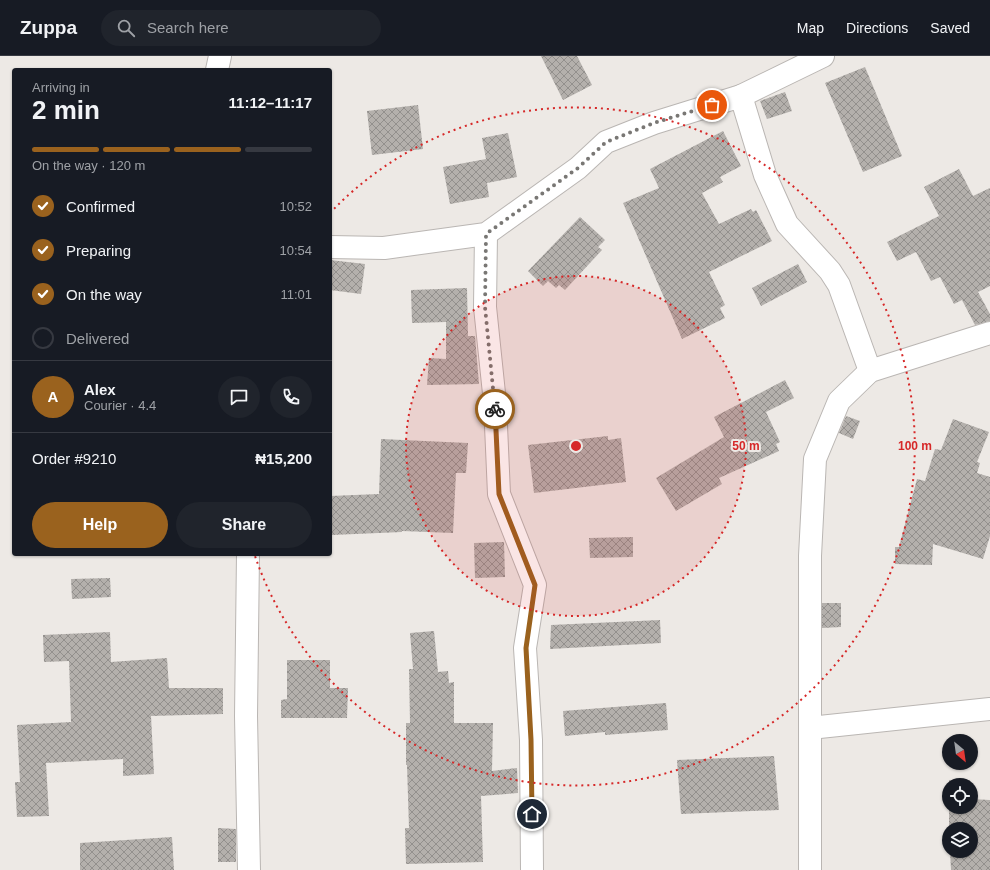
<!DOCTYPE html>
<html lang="en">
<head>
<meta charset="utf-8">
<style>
  :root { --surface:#171b24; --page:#20242c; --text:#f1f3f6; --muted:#9ea1a6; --line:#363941; --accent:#9a621e }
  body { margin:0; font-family:Arial,sans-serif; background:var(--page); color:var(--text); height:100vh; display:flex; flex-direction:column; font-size:15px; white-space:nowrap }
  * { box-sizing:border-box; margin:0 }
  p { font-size:13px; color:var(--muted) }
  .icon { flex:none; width:22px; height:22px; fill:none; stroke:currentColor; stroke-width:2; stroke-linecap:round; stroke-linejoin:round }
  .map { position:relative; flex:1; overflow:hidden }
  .sheet { position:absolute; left:12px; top:12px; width:320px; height:488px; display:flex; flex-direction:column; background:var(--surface); border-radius:4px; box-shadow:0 1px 3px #0004 }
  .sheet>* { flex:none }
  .needle { width:26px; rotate:151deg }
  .tools { position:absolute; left:942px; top:678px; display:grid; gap:8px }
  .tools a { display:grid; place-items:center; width:36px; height:36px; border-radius:50%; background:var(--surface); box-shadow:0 1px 3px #0004; font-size:20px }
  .pin { position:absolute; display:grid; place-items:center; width:34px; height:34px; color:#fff; margin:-17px; border:2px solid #fff; border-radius:50%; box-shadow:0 1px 4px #0007 }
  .courier { position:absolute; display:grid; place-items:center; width:40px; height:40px; margin:-20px; border:3px solid #9a621e; border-radius:50%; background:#fff; color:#222; box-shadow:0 1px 5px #0007 }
  .headline em { font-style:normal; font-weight:700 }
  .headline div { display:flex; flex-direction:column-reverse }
  .headline { display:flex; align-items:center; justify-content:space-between; height:68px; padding:0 20px }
  h1 { font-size:26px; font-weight:700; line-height:30px }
  .bar { display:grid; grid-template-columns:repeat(4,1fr); gap:6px 4px; align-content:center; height:48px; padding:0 20px }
  .bar i { height:5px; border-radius:3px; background:var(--line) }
  .bar .on { background:var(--accent) }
  .bar p { grid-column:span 4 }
  .line { display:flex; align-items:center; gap:10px; padding:0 20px; border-top:1px solid var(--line) }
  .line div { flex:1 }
  .round { display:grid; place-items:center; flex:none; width:42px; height:42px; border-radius:21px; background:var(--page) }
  ol { padding:0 20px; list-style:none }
  li { display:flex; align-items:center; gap:12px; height:44px }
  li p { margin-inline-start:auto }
  li .icon { padding:4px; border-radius:50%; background:var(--accent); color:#fff; stroke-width:4 }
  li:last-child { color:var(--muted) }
  li i { width:22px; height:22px; border:2px solid var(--line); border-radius:50% }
  .button { display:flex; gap:8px; margin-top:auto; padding:8px 20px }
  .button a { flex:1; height:46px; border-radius:24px; background:var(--accent); color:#fff; font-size:16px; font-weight:700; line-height:46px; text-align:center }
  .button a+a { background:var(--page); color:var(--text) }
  header { display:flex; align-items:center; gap:24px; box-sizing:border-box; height:56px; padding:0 20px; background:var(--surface); border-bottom:1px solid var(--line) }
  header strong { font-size:19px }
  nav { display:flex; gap:22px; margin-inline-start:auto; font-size:14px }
  .search { width:280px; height:36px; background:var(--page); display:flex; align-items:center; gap:10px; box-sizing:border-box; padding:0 14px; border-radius:22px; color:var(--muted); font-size:15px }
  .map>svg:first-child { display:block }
  .building { fill:url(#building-cross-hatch) }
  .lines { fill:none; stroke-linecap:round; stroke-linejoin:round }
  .minor-casing { stroke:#bab6b3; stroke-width:24 }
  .minor { stroke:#fff; stroke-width:22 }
  .done { stroke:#797774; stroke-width:4; stroke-dasharray:0 7.2 }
  .route { stroke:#9a621e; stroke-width:5 }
  .ring { fill:none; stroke:#d62828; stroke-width:2; stroke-dasharray:2 4 }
  .centre { fill:#d62828; stroke:#ede9e5; stroke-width:2 }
  .ring-label { font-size:12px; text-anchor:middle; font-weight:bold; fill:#d62828; stroke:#ede9e5; stroke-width:4; stroke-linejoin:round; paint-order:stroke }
</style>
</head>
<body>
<header>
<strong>Zuppa</strong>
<div class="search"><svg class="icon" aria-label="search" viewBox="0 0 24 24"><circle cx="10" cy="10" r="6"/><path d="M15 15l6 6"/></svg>Search here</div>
<nav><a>Map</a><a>Directions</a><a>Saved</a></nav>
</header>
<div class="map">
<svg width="990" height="814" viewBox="0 0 990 814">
  <defs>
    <pattern id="building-cross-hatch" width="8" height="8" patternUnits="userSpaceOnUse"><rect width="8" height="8" fill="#b4b0ac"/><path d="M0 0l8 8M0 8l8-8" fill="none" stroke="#93908d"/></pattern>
  </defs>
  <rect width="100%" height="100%" fill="#ede9e5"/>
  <g class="building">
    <polygon points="541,0 577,0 592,29 563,44"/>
    <polygon points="865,11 902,100 863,116 825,27"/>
    <polygon points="785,36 792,55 767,63 760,45"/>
    <polygon points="418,49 423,93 372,99 367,55"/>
    <polygon points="723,75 741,110 720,121 723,126 702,137 719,168 751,153 753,156 756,154 772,185 709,216 725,249 720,252 725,262 682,283 623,147 659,132 650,113"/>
    <polygon points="508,77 517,121 487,127 489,141 450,148 443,111 486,103 482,82"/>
    <polygon points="959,113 973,140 990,132 990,230 978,236 990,258 990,265 975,269 962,244 954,248 940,221 931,225 916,196 897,205 887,186 939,160 924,131"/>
    <polygon points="580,161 605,184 598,191 602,194 565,234 559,229 556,232 548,225 543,230 528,215"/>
    <polygon points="330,204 365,208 361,238 330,234"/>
    <polygon points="798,208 807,226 761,250 752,232"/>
    <polygon points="467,232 468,280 475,280 479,328 427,329 429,302 446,303 446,266 412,267 411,234"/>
    <polygon points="785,324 794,342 766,356 780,386 776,388 779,395 719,422 722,428 676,455 656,422 724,381 714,361"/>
    <polygon points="846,360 860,365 853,383 839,377"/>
    <polygon points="953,363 989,376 977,406 980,407 977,417 990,421 990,480 983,503 933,488 932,509 895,508 895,491 899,491 917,423 925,425 935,393 941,394"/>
    <polygon points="608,380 608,384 621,382 626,426 534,437 528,389"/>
    <polygon points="381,383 468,387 466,417 456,417 453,477 402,475 402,476 332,479 330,440 379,438"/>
    <polygon points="633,481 633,501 590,502 589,482"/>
    <polygon points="504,486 505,521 475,522 474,487"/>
    <polygon points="110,522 111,541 72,543 71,523"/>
    <polygon points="822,547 841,547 841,571 822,572"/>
    <polygon points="660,564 661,587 550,593 551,569"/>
    <polygon points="434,575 438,616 448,615 449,627 454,626 454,667 493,667 492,715 517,712 518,737 481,740 483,806 406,808 405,772 409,772 407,709 406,709 406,667 410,667 409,613 413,613 410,577"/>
    <polygon points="110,576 111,606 167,602 169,632 223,632 223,658 151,660 154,718 123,720 123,703 46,707 49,760 17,761 15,726 20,726 17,669 71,666 69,605 44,606 43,579"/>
    <polygon points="287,604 330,604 330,632 348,632 347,662 281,662 281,644 287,643"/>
    <polygon points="666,647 668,674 605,679 605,676 565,680 563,655"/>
    <polygon points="774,700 779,754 681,758 677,704"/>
    <rect x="949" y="724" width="21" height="5"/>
    <polygon points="971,743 990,744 990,814 951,814 950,795 971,795 971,773 949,773 949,751 971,751"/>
    <polygon points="218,772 236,773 236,806 218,806"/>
    <polygon points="172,781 174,814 80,814 80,787"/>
  </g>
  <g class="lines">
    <g class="minor-casing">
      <g id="minor">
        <polyline points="217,14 220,0"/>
        <polyline points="741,40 823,0"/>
        <polyline points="486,178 485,251 495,347 499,438 535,529 525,592 531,684 532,814"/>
        <polyline points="330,191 384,192 486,178 578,112 606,86 654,67 741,40 765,119 787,168 830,215 839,229 870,315"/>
        <polyline points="248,498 246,660 249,814"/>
        <polyline points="810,672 990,653"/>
        <polyline points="810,814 810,500 815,403 839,345 870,315 990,277"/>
      </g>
    </g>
    <use href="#minor" class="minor"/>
  </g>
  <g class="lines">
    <polyline class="done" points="495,353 485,251 486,178 578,112 606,86 654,67 712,49"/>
    <polyline class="route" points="495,353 499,438 535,529 526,592 531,684 532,758"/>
  </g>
  <circle cx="576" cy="390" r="170" fill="#d62828" fill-opacity=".12"/>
  <g class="ring">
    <circle cx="576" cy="390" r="170"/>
    <path d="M330 157A339 339 0 1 1 255 500"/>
  </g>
  <circle cx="576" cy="390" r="6" class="centre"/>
  <g class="ring-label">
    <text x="746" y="394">50 m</text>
    <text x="915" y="394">100 m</text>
  </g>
</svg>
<div class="tools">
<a><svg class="needle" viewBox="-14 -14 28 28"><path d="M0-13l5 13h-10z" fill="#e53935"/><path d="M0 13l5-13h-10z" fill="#9ea1a6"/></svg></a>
<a><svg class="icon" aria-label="locate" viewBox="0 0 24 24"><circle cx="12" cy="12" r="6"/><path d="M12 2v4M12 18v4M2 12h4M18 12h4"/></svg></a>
<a><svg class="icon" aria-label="layers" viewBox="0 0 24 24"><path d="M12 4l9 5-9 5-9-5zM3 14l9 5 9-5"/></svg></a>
</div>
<div class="pin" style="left:712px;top:49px;background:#ea580c"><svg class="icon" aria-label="bag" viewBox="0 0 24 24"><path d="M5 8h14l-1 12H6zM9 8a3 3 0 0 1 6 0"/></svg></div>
<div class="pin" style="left:532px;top:758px;background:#1f2937"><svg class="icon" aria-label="home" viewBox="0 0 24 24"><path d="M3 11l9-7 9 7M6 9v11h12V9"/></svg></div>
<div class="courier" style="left:495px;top:353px"><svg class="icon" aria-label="bike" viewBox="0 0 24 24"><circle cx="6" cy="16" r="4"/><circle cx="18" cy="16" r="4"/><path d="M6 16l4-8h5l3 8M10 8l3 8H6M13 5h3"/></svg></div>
<section class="sheet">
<div class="headline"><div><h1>2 min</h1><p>Arriving in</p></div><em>11:12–11:17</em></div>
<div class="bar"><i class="on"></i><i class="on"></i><i class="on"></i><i></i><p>On the way · 120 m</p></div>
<ol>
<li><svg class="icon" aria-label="check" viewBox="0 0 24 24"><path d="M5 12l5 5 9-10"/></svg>Confirmed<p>10:52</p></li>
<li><svg class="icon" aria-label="check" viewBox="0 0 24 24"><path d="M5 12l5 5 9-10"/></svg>Preparing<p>10:54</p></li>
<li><svg class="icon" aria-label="check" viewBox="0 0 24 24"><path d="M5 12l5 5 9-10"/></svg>On the way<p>11:01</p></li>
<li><i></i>Delivered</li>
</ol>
<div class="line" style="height:72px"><b class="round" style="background:var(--accent);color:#fff">A</b><div><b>Alex</b><p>Courier · 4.4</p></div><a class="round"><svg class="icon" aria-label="chat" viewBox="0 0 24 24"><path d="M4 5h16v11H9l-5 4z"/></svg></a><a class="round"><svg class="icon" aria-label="phone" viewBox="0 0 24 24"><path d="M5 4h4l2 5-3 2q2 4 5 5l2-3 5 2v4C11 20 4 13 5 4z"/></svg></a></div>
<div class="line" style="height:52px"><div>Order #9210</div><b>₦15,200</b></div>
<div class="button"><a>Help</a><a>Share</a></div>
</section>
</div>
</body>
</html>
